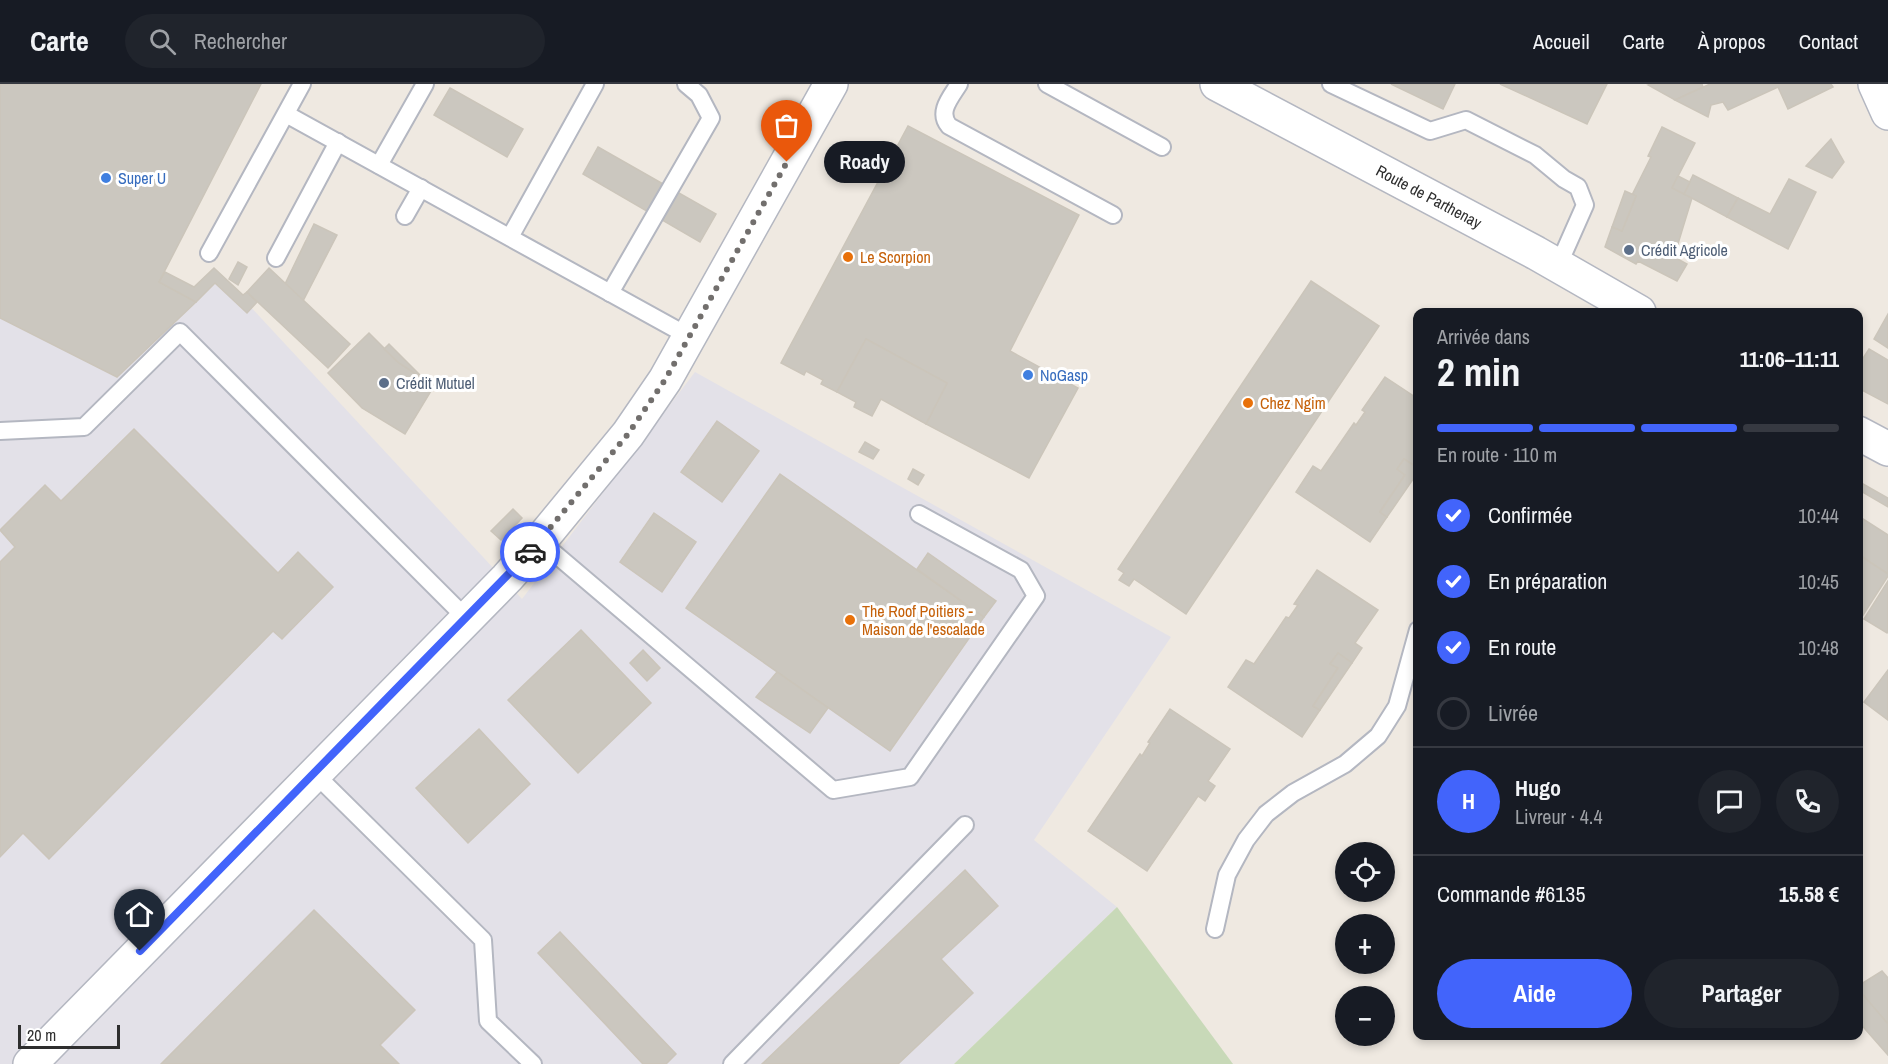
<!DOCTYPE html>
<html lang="fr">
<head>
<meta charset="utf-8">
<style>
  :root { --surface:#171b24; --page:#20242c; --text:#f1f3f6; --muted:#9ea1a6; --line:#363941; --accent:#4264fb }
  body { margin:0; font-family:"Archivo Narrow",sans-serif; background:var(--page); color:var(--text); height:100vh; display:flex; flex-direction:column; font-size:22px; white-space:nowrap }
  * { box-sizing:border-box; margin:0 }
  p { font-size:20px; color:var(--muted) }
  .icon { flex:none; width:33px; height:33px; fill:none; stroke:currentColor; stroke-width:2; stroke-linecap:round; stroke-linejoin:round }
  .map { position:relative; flex:1; overflow:hidden }
  .side { position:absolute; left:1413px; top:224px; width:450px; height:732px; display:flex; flex-direction:column; background:var(--surface); border-radius:12px; box-shadow:0 3px 9px #0003 }
  .side>* { flex:none }
  .controls { position:absolute; left:1335px; top:758px; display:grid; gap:12px }
  .controls a { display:grid; place-items:center; width:60px; height:60px; border-radius:50%; background:var(--surface); box-shadow:0 3px 9px #0003; font-size:30px }
  .scale { position:absolute; left:18px; bottom:15px; width:102px; box-sizing:border-box; padding-left:6px; border:3px solid #2e2e2e; border-top:0; font-size:16px; line-height:21px; white-space:nowrap; color:#2e2e2e; -webkit-text-stroke:4px #fff; paint-order:stroke }
  .pin { position:absolute; display:grid; place-items:center; width:51px; height:51px; color:#fff; margin:-62px -26px; border-radius:50% 50% 50% 0; rotate:-45deg; box-shadow:0 0 6px #0007 }
  .pin .icon { rotate:45deg }
  .courier { position:absolute; display:grid; place-items:center; width:60px; height:60px; margin:-30px; border:4px solid #4264fb; border-radius:50%; background:#fff; color:#222; box-shadow:0 2px 8px #0007 }
  .bubble { position:absolute; height:42px; border-radius:21px; background:var(--surface); box-shadow:0 3px 9px #0003; font-size:20px; font-weight:800; line-height:42px; text-align:center }
  .headline em { font-style:normal; font-weight:800 }
  .headline div { display:flex; flex-direction:column-reverse }
  .headline { display:flex; align-items:center; justify-content:space-between; height:102px; padding:0 24px }
  h1 { font-size:39px; font-weight:800; line-height:45px }
  .bar { display:grid; grid-template-columns:repeat(4,1fr); gap:9px 6px; align-content:center; height:72px; padding:0 24px }
  .bar i { height:8px; border-radius:4px; background:var(--line) }
  .bar .selected { background:var(--accent) }
  .bar p { grid-column:span 4 }
  .line { display:flex; align-items:center; gap:15px; padding:0 24px; border-top:2px solid var(--line) }
  .line div { flex:1 }
  .round { display:grid; place-items:center; flex:none; width:63px; height:63px; border-radius:32px; background:var(--page) }
  ol { padding:0 24px; list-style:none }
  li { display:flex; align-items:center; gap:18px; height:66px }
  li p { margin-inline-start:auto }
  li .icon { padding:6px; border-radius:50%; background:var(--accent); color:#fff; stroke-width:4 }
  li:last-child { color:var(--muted) }
  li i { width:33px; height:33px; border:3px solid var(--line); border-radius:50% }
  .action { display:flex; gap:12px; margin-top:auto; padding:12px 24px }
  .action a { flex:1; height:69px; border-radius:36px; background:var(--accent); color:#fff; font-size:24px; font-weight:800; line-height:69px; text-align:center }
  .action a+a { background:var(--page); color:var(--text) }
  header { display:flex; align-items:center; gap:36px; box-sizing:border-box; height:84px; padding:0 30px; background:var(--surface); border-bottom:2px solid var(--line) }
  header strong { font-size:28px }
  nav { display:flex; gap:33px; margin-inline-start:auto; font-size:21px }
  .search { width:420px; height:54px; background:var(--page); display:flex; align-items:center; gap:15px; box-sizing:border-box; padding:0 21px; border-radius:33px; color:var(--muted); font-size:22px }
  .map>svg:first-child { display:block }
  .industrial { fill:#e3e1e8 }
  .cemetery { fill:#c8d9b8 }
  .building { fill:#cbc7bf; stroke:#cbc5ba; stroke-width:1.5 }
  .lines { fill:none; stroke-linecap:round; stroke-linejoin:round }
  .lane-casing { stroke:#b4b7c1; stroke-width:20 }
  .street-casing { stroke:#b4b7c1; stroke-width:36 }
  .secondary-casing { stroke:#b4b7c1; stroke-width:36 }
  .lane { stroke:#fff; stroke-width:16 }
  .street { stroke:#fff; stroke-width:33 }
  .secondary { stroke:#fff; stroke-width:33 }
  .done { stroke:#726f6d; stroke-width:6; stroke-dasharray:0 10.8 }
  .route { stroke:#4264fb; stroke-width:8 }
  .shop-dot { fill:#3f7fe0; stroke:#fff; stroke-width:2 }
  .service-dot { fill:#5c6f8a; stroke:#fff; stroke-width:2 }
  .food-dot { fill:#e8710a; stroke:#fff; stroke-width:2 }
  .labels { text-anchor:middle; stroke-width:6; stroke-linejoin:round; paint-order:stroke }
  .shop-label { font-size:16px; fill:#366cbe; stroke:#fff; text-anchor:start }
  .street-label { font-size:16px; fill:#2e2e2e; stroke:#fff }
  .service-label { font-size:16px; fill:#4e5e75; stroke:#fff; text-anchor:start }
  .food-label { font-size:16px; fill:#c56008; stroke:#fff; text-anchor:start }
</style>
</head>
<body>
<header>
<strong>Carte</strong>
<div class="search"><svg class="icon" aria-label="search" viewBox="0 0 24 24"><circle cx="10" cy="10" r="6"/><path d="M15 15l6 6"/></svg>Rechercher</div>
<nav><a>Accueil</a><a>Carte</a><a>À propos</a><a>Contact</a></nav>
</header>
<div class="map">
<svg width="1888" height="980" viewBox="0 0 1888 980">
  <rect width="100%" height="100%" fill="#efe9e1"/>
  <polygon class="industrial" points="221,191 522,515 695,288 1171,553 1034,756 1117,823 954,980 0,980 0,234 117,292"/>
  <polygon class="cemetery" points="1117,823 1233,980 954,980"/>
  <g class="building">
    <polygon points="0,0 261,0 159,198 196,218 117,293 0,234"/>
    <polygon points="1391,0 1455,0 1443,25"/>
    <polygon points="1500,0 1607,0 1587,40"/>
    <polygon points="1651,0 1702,0 1703,3 1675,16 1648,1"/>
    <polygon points="1710,0 1831,0 1833,3 1788,25 1778,3 1728,26 1723,18 1711,21 1708,33 1675,16"/>
    <polygon points="450,4 523,45 507,73 434,31"/>
    <polygon points="908,42 1079,131 1010,267 1078,304 1029,394 926,340 947,299 866,255 837,308 821,300 823,296 806,287 804,291 781,279"/>
    <polygon points="1662,43 1695,59 1672,104 1692,114 1674,173 1687,180 1677,197 1638,177 1636,180 1605,163 1612,143 1622,147 1636,112 1632,111 1651,73 1648,72"/>
    <polygon points="1831,55 1844,78 1832,94 1806,82"/>
    <polygon points="598,63 716,130 700,158 583,90"/>
    <polygon points="1693,91 1738,114 1727,133 1684,110"/>
    <polygon points="1678,92 1690,98 1684,110 1672,104"/>
    <polygon points="1789,95 1816,108 1788,165 1727,133 1738,114 1770,130"/>
    <polygon points="1625,107 1636,112 1622,147 1612,143"/>
    <polygon points="314,140 337,151 303,217 285,200"/>
    <polygon points="238,178 247,183 238,201 229,195"/>
    <polygon points="214,184 243,211 247,208 257,218 247,229 215,199 196,218 159,198 165,188 194,203"/>
    <polygon points="269,184 350,260 328,284 247,208"/>
    <polygon points="1311,197 1379,242 1186,530 1134,495 1129,502 1119,496 1124,489 1118,485"/>
    <polygon points="1888,230 1888,264 1874,255"/>
    <polygon points="369,249 399,279 434,302 405,350 362,324 328,289"/>
    <polygon points="866,255 947,299 926,340 881,315 872,332 854,323 856,318 837,308"/>
    <polygon points="389,260 425,296 399,279 384,265"/>
    <polygon points="1869,265 1888,276 1888,320 1858,304 1858,282"/>
    <polygon points="1385,293 1418,315 1418,384 1404,375 1397,385 1405,391 1380,428 1387,433 1370,458 1296,408 1313,382 1321,387 1354,339 1356,341 1365,328 1362,326"/>
    <polygon points="717,337 759,367 722,418 681,388"/>
    <polygon points="134,345 278,489 298,468 333,503 282,555 273,547 49,775 23,749 0,773 0,478 15,463 0,446 45,401 61,417"/>
    <polygon points="865,358 879,366 873,375 859,368"/>
    <polygon points="1404,375 1418,384 1418,388 1387,433 1380,428 1405,391 1397,385"/>
    <polygon points="913,385 924,391 918,401 908,395"/>
    <polygon points="780,390 984,533 890,667 686,524"/>
    <polygon points="1863,400 1888,414 1888,423 1859,406"/>
    <polygon points="513,425 522,434 501,456 491,447"/>
    <polygon points="654,429 696,458 662,508 620,478"/>
    <polygon points="1863,435 1888,451 1888,490 1858,470 1858,443"/>
    <polygon points="928,469 996,517 984,533 917,485"/>
    <polygon points="1862,473 1888,490 1888,492 1858,539 1858,478"/>
    <polygon points="1317,486 1378,526 1355,559 1362,564 1352,579 1338,569 1330,580 1338,584 1313,622 1320,626 1302,653 1228,603 1246,576 1254,580 1286,533 1289,534 1298,521 1294,520"/>
    <polygon points="1888,497 1888,547 1887,549 1864,535"/>
    <polygon points="581,546 651,619 578,689 508,616"/>
    <polygon points="643,566 660,584 647,597 630,579"/>
    <polygon points="1338,569 1352,579 1320,626 1313,622 1338,584 1330,580"/>
    <polygon points="1888,586 1888,636 1864,618"/>
    <polygon points="777,588 828,624 810,649 756,613"/>
    <polygon points="1170,625 1230,665 1208,697 1215,702 1205,717 1198,712 1147,787 1088,747 1140,670 1142,672 1150,659 1148,658"/>
    <polygon points="479,645 530,700 468,759 416,704"/>
    <polygon points="965,786 998,822 941,875 973,909 898,980 762,980"/>
    <polygon points="314,826 415,926 380,961 399,980 161,980"/>
    <polygon points="560,848 676,970 666,980 643,980 538,869"/>
    <polygon points="1882,887 1888,894 1888,940 1858,905 1858,902"/>
    <polygon points="1858,905 1888,940 1888,971 1858,937"/>
  </g>
  <g class="lines">
    <g class="lane-casing">
      <g id="lane">
        <path d="M959,0c-8,13 -22,28 -10,42l164,89"/>
        <polyline points="1047,0 1162,63"/>
        <polyline points="1331,0 1430,47 1466,36 1535,71 1564,95 1578,103 1585,121 1558,182"/>
        <polyline points="286,30 690,253"/>
        <polyline points="379,81 425,0"/>
        <polyline points="405,132 421,104"/>
        <polyline points="510,153 595,0"/>
        <polyline points="209,169 302,0"/>
        <polyline points="276,174 338,58"/>
        <polyline points="610,209 711,34 699,11 686,0"/>
        <polyline points="0,347 84,343 180,248 467,535"/>
        <polyline points="540,457 833,706 910,693 1036,512 1021,486 919,430"/>
        <polyline points="314,689 483,856 488,937 533,980"/>
        <polyline points="1215,845 1227,791 1246,756 1266,730 1293,709 1345,680 1378,652 1397,622 1418,546"/>
        <polyline points="732,980 965,741"/>
      </g>
    </g>
    <g class="street-casing">
      <polyline id="street" points="30,980 507,494 540,457 628,350 665,296 831,0"/>
    </g>
    <g class="secondary-casing">
      <g id="secondary">
        <path id="s1" d="M1217,0l319,169 103,59"/>
        <polyline points="1875,0 1888,29"/>
        <polyline points="1858,349 1888,365"/>
      </g>
    </g>
    <use href="#lane" class="lane"/>
    <use href="#street" class="street"/>
    <use href="#secondary" class="secondary"/>
  </g>
  <g class="lines">
    <polyline class="done" points="530,468 628,350 665,296 787,78"/>
    <polyline class="route" points="140,867 530,468"/>
  </g>
  <g class="shop-dot">
    <circle cx="106" cy="94" r="6"/>
    <circle cx="1028" cy="291" r="6"/>
  </g>
  <g class="service-dot">
    <circle cx="1629" cy="166" r="6"/>
    <circle cx="384" cy="299" r="6"/>
  </g>
  <g class="food-dot">
    <circle cx="848" cy="173" r="6"/>
    <circle cx="1248" cy="319" r="6"/>
    <circle cx="850" cy="536" r="6"/>
  </g>
  <g class="labels">
    <g class="shop-label">
      <text x="118" y="100">Super U</text>
      <text x="1040" y="297">NoGasp</text>
    </g>
    <g class="street-label">
      <text dy="6" stroke="none"><textPath href="#s1" startOffset="240">Route de Parthenay</textPath></text>
    </g>
    <g class="service-label">
      <text x="1641" y="172">Crédit Agricole</text>
      <text x="396" y="305">Crédit Mutuel</text>
    </g>
    <g class="food-label">
      <text x="860" y="179">Le Scorpion</text>
      <text x="1260" y="325">Chez Ngim</text>
      <text x="862" y="533">The Roof Poitiers -<tspan x="862" dy="18">Maison de l'escalade</tspan></text>
    </g>
  </g>
</svg>
<div class="controls">
<a><svg class="icon" aria-label="locate" viewBox="0 0 24 24"><circle cx="12" cy="12" r="6"/><path d="M12 2v4M12 18v4M2 12h4M18 12h4"/></svg></a>
<a>+</a>
<a>−</a>
</div>
<div class="scale">20 m</div>
<div class="pin" style="left:787px;top:78px;background:#ea580c"><svg class="icon" aria-label="bag" viewBox="0 0 24 24"><path d="M5 8h14l-1 12H6zM9 8a3 3 0 0 1 6 0"/></svg></div>
<div class="pin" style="left:140px;top:867px;background:#1f2937"><svg class="icon" aria-label="home" viewBox="0 0 24 24"><path d="M3 11l9-7 9 7M6 9v11h12V9"/></svg></div>
<div class="courier" style="left:530px;top:468px"><svg class="icon" aria-label="car" viewBox="0 0 24 24"><path d="M5 17H2v-5l4-1 3-4h7l3 4 3 1v5h-3M9 17h6M6 11h13"/><circle cx="7" cy="17" r="2"/><circle cx="17" cy="17" r="2"/></svg></div>
<div class="bubble" style="left:824px;top:57px;width:81px">Roady</div>
<section class="side">
<div class="headline"><div><h1>2 min</h1><p>Arrivée dans</p></div><em>11:06–11:11</em></div>
<div class="bar"><i class="selected"></i><i class="selected"></i><i class="selected"></i><i></i><p>En route · 110 m</p></div>
<ol>
<li><svg class="icon" aria-label="check" viewBox="0 0 24 24"><path d="M5 12l5 5 9-10"/></svg>Confirmée<p>10:44</p></li>
<li><svg class="icon" aria-label="check" viewBox="0 0 24 24"><path d="M5 12l5 5 9-10"/></svg>En préparation<p>10:45</p></li>
<li><svg class="icon" aria-label="check" viewBox="0 0 24 24"><path d="M5 12l5 5 9-10"/></svg>En route<p>10:48</p></li>
<li><i></i>Livrée</li>
</ol>
<div class="line" style="height:108px"><b class="round" style="background:var(--accent);color:#fff">H</b><div><b>Hugo</b><p>Livreur · 4.4</p></div><a class="round"><svg class="icon" aria-label="chat" viewBox="0 0 24 24"><path d="M4 5h16v11H9l-5 4z"/></svg></a><a class="round"><svg class="icon" aria-label="phone" viewBox="0 0 24 24"><path d="M5 4h4l2 5-3 2q2 4 5 5l2-3 5 2v4C11 20 4 13 5 4z"/></svg></a></div>
<div class="line" style="height:78px"><div>Commande #6135</div><b>15.58 €</b></div>
<div class="action"><a>Aide</a><a>Partager</a></div>
</section>
</div>
</body>
</html>
